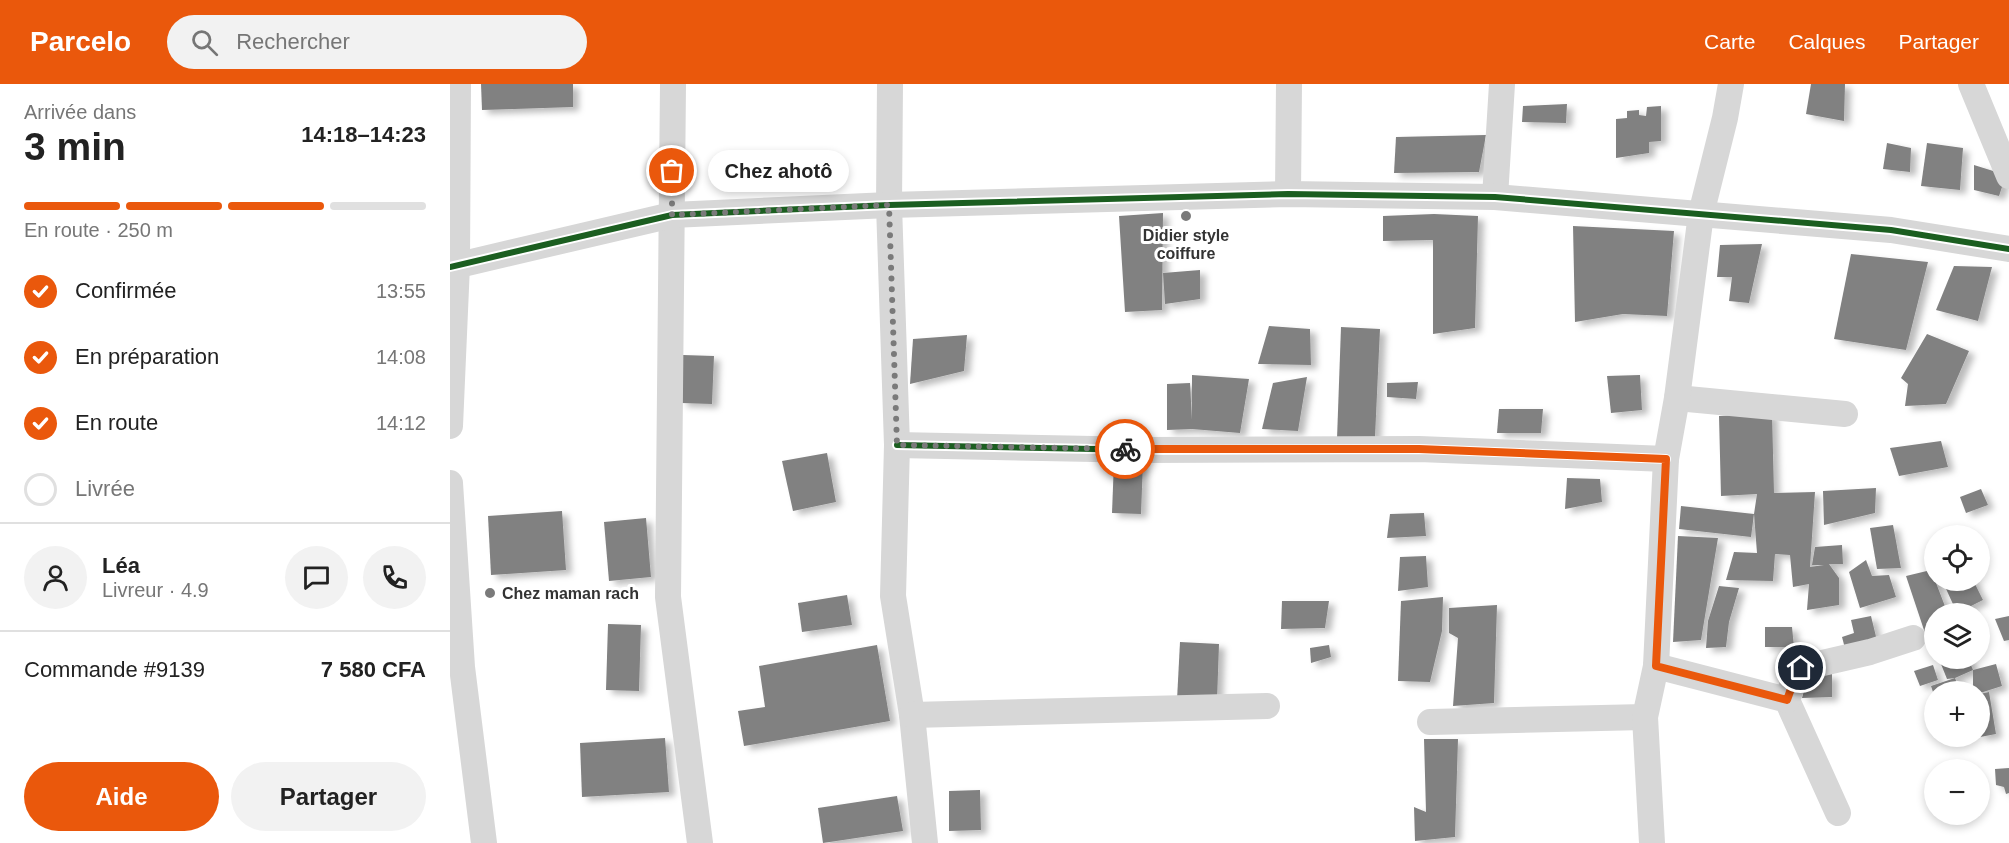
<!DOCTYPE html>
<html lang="fr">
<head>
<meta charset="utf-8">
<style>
  :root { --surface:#fff; --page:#f2f2f2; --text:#222; --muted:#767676; --line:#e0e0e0; --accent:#ea580c }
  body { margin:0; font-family:Helvetica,sans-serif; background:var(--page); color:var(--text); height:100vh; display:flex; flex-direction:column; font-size:22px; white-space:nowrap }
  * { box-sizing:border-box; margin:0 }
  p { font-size:20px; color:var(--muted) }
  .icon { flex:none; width:33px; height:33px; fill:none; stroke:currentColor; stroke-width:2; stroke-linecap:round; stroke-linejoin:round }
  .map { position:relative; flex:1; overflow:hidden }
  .details { display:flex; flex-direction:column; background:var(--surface); width:450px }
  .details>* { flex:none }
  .tools { position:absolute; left:1474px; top:441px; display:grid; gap:12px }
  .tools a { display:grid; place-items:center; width:66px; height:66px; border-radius:50%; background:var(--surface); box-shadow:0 3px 9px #0003; font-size:30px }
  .pin { position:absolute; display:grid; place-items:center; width:51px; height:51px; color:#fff; margin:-26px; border:3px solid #fff; border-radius:50%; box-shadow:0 2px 6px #0007 }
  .courier { position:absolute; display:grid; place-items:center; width:60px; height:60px; margin:-30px; border:4px solid #ea580c; border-radius:50%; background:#fff; color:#222; box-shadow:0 2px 8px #0007 }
  .bubble { position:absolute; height:42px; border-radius:21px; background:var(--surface); box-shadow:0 3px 9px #0003; font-size:20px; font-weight:700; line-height:42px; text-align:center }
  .overview em { font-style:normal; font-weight:700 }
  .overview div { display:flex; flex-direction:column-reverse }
  .overview { display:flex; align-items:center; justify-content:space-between; height:102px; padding:0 24px }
  h1 { font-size:39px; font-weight:700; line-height:45px }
  .bar { display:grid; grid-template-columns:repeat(4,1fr); gap:9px 6px; align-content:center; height:72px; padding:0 24px }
  .bar i { height:8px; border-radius:4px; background:var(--line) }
  .bar .on { background:var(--accent) }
  .bar p { grid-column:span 4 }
  .line { display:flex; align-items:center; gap:15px; padding:0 24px; border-top:2px solid var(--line) }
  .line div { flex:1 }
  .round { display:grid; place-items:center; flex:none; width:63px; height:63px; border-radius:32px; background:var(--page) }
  ol { padding:0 24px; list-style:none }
  li { display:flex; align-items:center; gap:18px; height:66px }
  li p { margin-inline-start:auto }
  li .icon { padding:6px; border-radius:50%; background:var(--accent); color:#fff; stroke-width:4 }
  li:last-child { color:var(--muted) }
  li i { width:33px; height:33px; border:3px solid var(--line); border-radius:50% }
  .cta { display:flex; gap:12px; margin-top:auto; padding:12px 24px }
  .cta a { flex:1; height:69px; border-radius:36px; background:var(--accent); color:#fff; font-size:24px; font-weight:700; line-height:69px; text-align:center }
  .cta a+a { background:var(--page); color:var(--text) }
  header { display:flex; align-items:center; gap:36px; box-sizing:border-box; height:84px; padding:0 30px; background:var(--accent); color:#fff }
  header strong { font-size:28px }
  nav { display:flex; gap:33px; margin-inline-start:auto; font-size:21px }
  .search { width:420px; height:54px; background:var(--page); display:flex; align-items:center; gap:15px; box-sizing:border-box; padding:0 21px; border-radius:33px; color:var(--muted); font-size:22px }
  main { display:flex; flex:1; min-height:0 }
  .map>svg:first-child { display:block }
  .building { fill:#818181; filter:url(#shadow) }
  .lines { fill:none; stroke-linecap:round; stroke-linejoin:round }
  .minor { stroke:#d7d7d7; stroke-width:26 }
  .cycleway-casing { stroke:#fff; stroke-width:10 }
  .cycleway { stroke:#1b5e20; stroke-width:6 }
  .done { stroke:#7a7a7a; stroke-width:6; stroke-dasharray:0 10.8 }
  .route { stroke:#ea580c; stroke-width:8 }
  .poi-dot { fill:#7a7a7a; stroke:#fff; stroke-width:2 }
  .labels { text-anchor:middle; stroke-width:6; stroke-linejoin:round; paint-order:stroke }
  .poi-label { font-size:16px; font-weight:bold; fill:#333; stroke:#fff }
</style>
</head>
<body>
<header>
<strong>Parcelo</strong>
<div class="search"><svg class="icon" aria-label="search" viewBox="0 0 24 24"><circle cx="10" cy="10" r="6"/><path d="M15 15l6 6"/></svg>Rechercher</div>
<nav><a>Carte</a><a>Calques</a><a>Partager</a></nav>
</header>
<main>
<section class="details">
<div class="overview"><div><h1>3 min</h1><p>Arrivée dans</p></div><em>14:18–14:23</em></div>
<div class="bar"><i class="on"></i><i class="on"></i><i class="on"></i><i></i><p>En route · 250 m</p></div>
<ol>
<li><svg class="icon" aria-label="check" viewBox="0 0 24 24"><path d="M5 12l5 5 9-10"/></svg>Confirmée<p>13:55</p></li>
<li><svg class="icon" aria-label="check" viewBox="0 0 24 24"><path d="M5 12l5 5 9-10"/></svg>En préparation<p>14:08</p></li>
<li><svg class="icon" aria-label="check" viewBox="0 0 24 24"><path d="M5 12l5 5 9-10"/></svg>En route<p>14:12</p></li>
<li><i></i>Livrée</li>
</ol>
<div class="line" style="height:108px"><a class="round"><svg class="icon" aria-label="person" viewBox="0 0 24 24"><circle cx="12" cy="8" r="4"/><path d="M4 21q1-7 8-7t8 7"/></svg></a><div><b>Léa</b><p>Livreur · 4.9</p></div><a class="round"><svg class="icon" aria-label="chat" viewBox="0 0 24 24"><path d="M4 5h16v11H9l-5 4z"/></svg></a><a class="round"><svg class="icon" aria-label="phone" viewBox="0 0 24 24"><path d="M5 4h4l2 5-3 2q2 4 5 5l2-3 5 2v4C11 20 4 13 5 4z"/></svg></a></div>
<div class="line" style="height:78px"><div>Commande #9139</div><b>7 580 CFA</b></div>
<div class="cta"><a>Aide</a><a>Partager</a></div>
</section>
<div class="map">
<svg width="1559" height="759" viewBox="0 0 1559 759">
  <defs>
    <filter id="shadow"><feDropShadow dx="6" dy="4" stdDeviation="3" flood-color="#0004"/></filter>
  </defs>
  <rect width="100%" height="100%" fill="#fff"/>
  <g class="building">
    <polygon points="31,0 123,0 123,23 32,26"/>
    <polygon points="1361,0 1395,0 1394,37 1356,30"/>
    <polygon points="1117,20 1116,39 1072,38 1073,22"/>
    <polygon points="1211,22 1211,57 1199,58 1199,69 1166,74 1166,35 1177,34 1177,27 1189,26 1189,31 1196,32 1197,23"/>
    <polygon points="1036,51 1029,88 944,89 946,53"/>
    <polygon points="1437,59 1461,64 1460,88 1433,85"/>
    <polygon points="1477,59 1513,64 1510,106 1471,102"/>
    <polygon points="1524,81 1556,91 1549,112 1524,106"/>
    <polygon points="713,129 712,226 675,228 669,132"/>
    <polygon points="984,130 1028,132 1025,244 983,250 983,156 933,157 933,132"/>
    <polygon points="1123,142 1224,147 1217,232 1173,230 1125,238"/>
    <polygon points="1312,160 1299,219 1279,217 1282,193 1267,193 1270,161"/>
    <polygon points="1401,170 1478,178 1456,266 1384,255"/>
    <polygon points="1504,182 1542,183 1528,237 1486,226"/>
    <polygon points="750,186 750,215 715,220 713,189"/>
    <polygon points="819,242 860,245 861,281 808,280"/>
    <polygon points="891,243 930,245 925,353 887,355"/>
    <polygon points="1477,250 1519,267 1496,320 1455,322 1458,300 1451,294"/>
    <polygon points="517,251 514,287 460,300 463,255"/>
    <polygon points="233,271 264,272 262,320 231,319"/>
    <polygon points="742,291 799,295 790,349 742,345 717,346 717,300 740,299 742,336"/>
    <polygon points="1190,291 1192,326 1161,329 1157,292"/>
    <polygon points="857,293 848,347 812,345 823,299"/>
    <polygon points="968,298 966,315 937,313 937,299"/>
    <polygon points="1049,325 1093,325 1091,349 1047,349"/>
    <polygon points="1322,329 1324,409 1365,408 1360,483 1374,481 1362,481 1365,463 1392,461 1393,480 1379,480 1389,494 1389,521 1357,526 1359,500 1343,503 1340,471 1325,470 1323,497 1276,496 1284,468 1307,469 1304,430 1301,453 1229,445 1231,422 1304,430 1307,410 1271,412 1269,332"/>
    <polygon points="1491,357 1498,383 1449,392 1440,364"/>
    <polygon points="377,369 386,418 343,427 332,377"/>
    <polygon points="664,377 693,379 691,430 662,429"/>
    <polygon points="1117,394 1150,395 1152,418 1115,425"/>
    <polygon points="1426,404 1425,429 1374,441 1373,407"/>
    <polygon points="1531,405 1538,421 1516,429 1510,413"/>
    <polygon points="112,427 116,486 41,491 38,432"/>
    <polygon points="974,429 976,452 937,454 940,430"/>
    <polygon points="196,434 201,493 159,497 154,438"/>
    <polygon points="1443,441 1451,484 1427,485 1420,444"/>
    <polygon points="1228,452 1268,454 1251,556 1223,558"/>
    <polygon points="976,472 978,503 948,507 950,473"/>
    <polygon points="1416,476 1422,492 1439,491 1446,513 1410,524 1399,488"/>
    <polygon points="1481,486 1498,530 1485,530 1485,554 1477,555 1456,492"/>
    <polygon points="1492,496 1523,496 1533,516 1507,529"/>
    <polygon points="1269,502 1289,504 1279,538 1276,563 1256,564 1258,537"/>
    <polygon points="397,511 402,541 352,548 348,519"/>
    <polygon points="993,513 992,547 980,598 948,597 951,517"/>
    <polygon points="832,517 879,517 875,544 831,545"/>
    <polygon points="1047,521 1044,619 1003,622 1008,554 999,549 999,524"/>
    <polygon points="1421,532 1429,565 1397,572 1392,553 1404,549 1401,536"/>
    <polygon points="1559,532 1559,556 1554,557 1545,535"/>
    <polygon points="158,540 191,541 189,607 156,606"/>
    <polygon points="1315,543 1342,543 1344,563 1315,563"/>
    <polygon points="730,558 769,560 767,617 727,616"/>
    <polygon points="427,561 440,637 294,662 288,627 315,623 309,582"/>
    <polygon points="879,561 881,573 861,579 860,564"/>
    <polygon points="1504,574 1518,574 1523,586 1505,594 1497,595 1491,580"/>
    <polygon points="1546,580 1552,602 1530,609 1530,608 1523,608 1523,586"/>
    <polygon points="1483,581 1488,596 1470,602 1464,587"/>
    <polygon points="1382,590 1382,613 1352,614 1358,591"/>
    <polygon points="1505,594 1510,607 1483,608 1481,602"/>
    <polygon points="1539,608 1546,650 1530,653 1530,610"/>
    <polygon points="215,654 219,708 132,713 130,659"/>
    <polygon points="974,655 1008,655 1005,753 965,757 964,723 976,728"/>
    <polygon points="1559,684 1559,709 1556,710 1554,703 1546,701 1545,685"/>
    <polygon points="530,706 531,746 499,747 499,707"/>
    <polygon points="447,712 453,747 373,759 368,724"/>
  </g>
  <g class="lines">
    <g class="minor">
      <polyline points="223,0 218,513 250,759"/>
      <polyline points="440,0 439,121 447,361 443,512 462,631 475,759"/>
      <polyline points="1521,0 1559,92"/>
      <polyline points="838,110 839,0"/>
      <polyline points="1045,113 1052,0"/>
      <polyline points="0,183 222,131 439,121 838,110 1045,113 1441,146 1559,165"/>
      <polyline points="1227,314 1395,330"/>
      <polyline points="0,342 7,181 8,0"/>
      <polyline points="447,361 695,366 969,365 1216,375"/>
      <polyline points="0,399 12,583 34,759"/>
      <polyline points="1206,582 1337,616 1388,729"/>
      <polyline points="1337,616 1347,588 1351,584 1420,568 1463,554"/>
      <polyline points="462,631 817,622"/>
      <polyline points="980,638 1195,633"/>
      <polyline points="1202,759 1195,633 1206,582 1216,375 1227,314 1251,130 1275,34 1281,0"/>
    </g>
    <g class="cycleway-casing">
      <g id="cycleway">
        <polyline points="0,183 222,131 439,121 838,110 1045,113 1441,146 1559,165"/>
        <polyline points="447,361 695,366 969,365 1216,375"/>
      </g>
    </g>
    <use href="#cycleway" class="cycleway"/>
  </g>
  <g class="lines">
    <polyline class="done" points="222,87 222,131 439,121 447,361 675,365"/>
    <polyline class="route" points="675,365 969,365 1216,375 1206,582 1337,616 1347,588 1351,584"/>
  </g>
  <g class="poi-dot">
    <circle cx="736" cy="132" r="6"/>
    <circle cx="40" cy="509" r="6"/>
  </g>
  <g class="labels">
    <g class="poi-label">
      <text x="736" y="157">Didier style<tspan x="736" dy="18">coiffure</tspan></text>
      <text x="52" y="515" text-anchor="start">Chez maman rach</text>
    </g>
  </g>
</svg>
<div class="tools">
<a><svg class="icon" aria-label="locate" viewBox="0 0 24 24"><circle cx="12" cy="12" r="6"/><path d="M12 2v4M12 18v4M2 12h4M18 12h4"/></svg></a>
<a><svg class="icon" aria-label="layers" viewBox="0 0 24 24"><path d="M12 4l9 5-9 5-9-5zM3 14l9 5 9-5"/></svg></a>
<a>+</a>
<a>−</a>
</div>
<div class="pin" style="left:222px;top:87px;background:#ea580c"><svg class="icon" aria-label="bag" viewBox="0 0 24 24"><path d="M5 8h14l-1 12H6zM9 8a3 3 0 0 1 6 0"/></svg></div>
<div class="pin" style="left:1351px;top:584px;background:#1f2937"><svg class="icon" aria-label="home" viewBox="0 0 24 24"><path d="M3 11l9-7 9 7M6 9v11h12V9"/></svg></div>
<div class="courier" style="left:675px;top:365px"><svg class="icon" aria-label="bike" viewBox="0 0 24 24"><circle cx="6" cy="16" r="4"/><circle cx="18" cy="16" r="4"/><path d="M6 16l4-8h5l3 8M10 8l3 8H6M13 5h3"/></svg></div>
<div class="bubble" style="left:258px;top:66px;width:141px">Chez ahotô</div>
</div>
</main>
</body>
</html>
